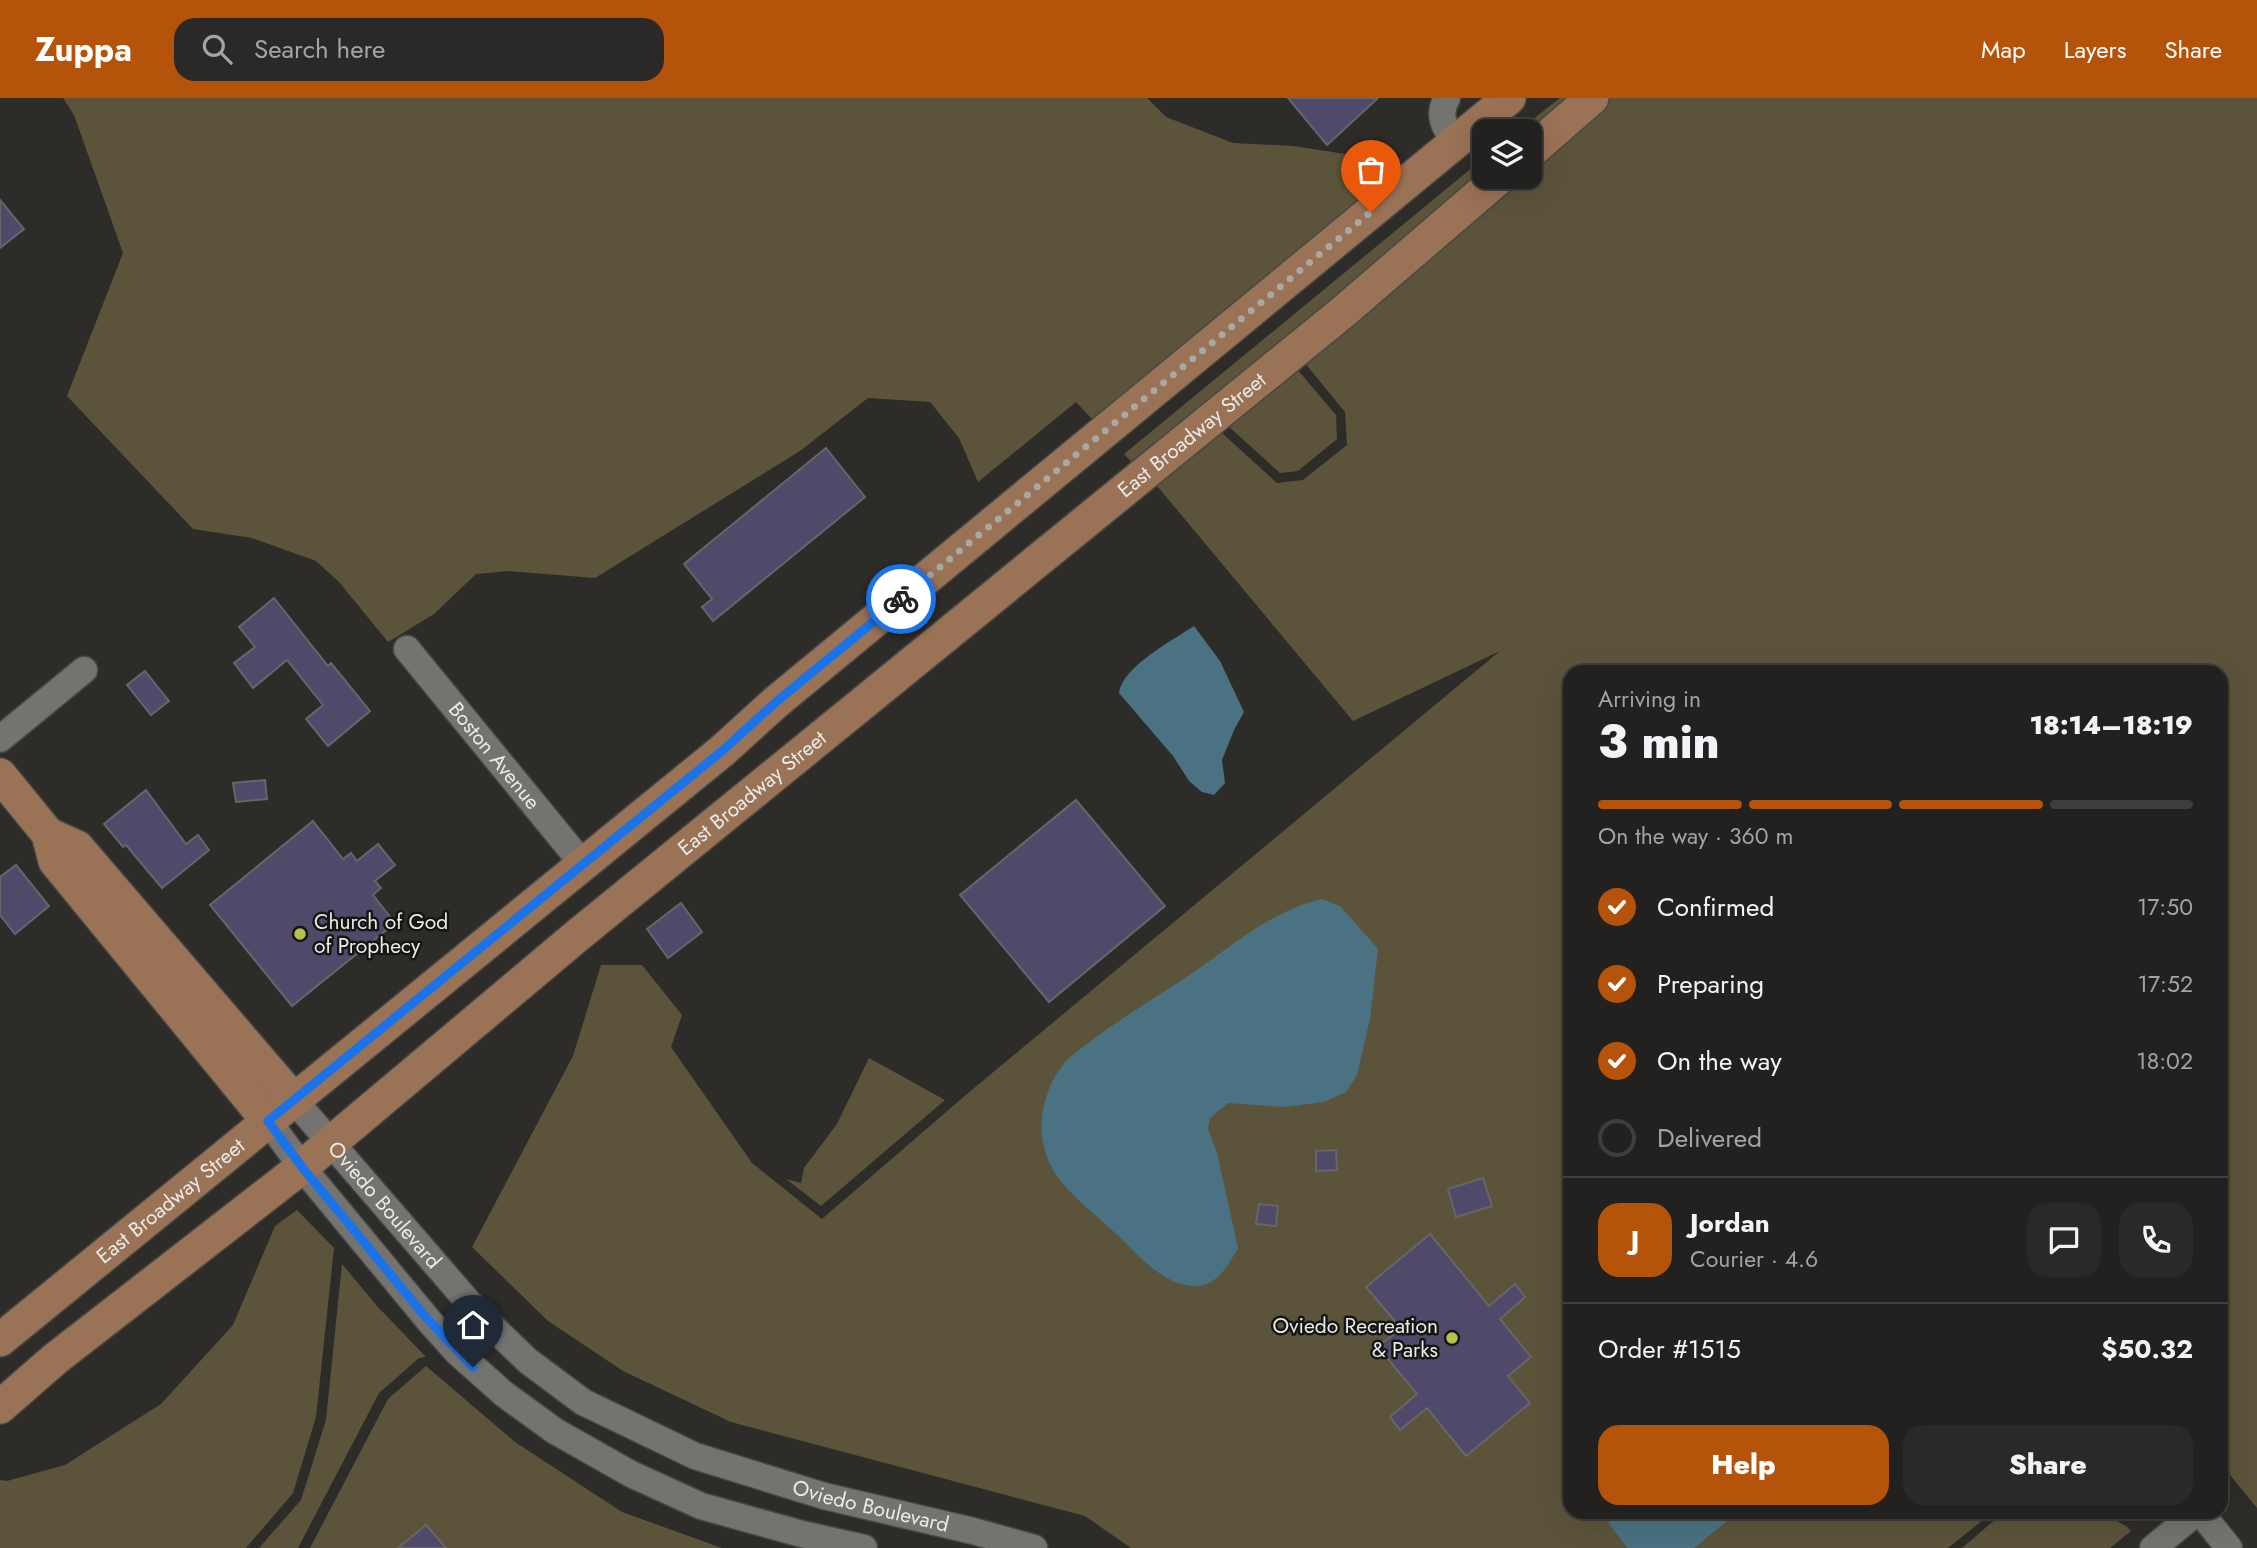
<!DOCTYPE html>
<html lang="en">
<head>
<meta charset="utf-8">
<style>
  :root { --surface:#22211f; --page:#2a2928; --text:#f1f3f6; --muted:#a2a3a4; --line:#3f3e3d; --accent:#b45309 }
  body { margin:0; font-family:Jost,sans-serif; background:var(--page); color:var(--text); height:100vh; display:flex; flex-direction:column; font-size:26px; white-space:nowrap }
  * { box-sizing:border-box; margin:0 }
  p { font-size:23px; color:var(--muted) }
  .icon { flex:none; width:38px; height:38px; fill:none; stroke:currentColor; stroke-width:2; stroke-linecap:round; stroke-linejoin:round }
  .map { position:relative; flex:1; overflow:hidden }
  .side { position:absolute; left:1563px; top:567px; width:665px; height:854px; display:flex; flex-direction:column; background:var(--surface); border-radius:21px; box-shadow:0 7px 28px #0002,0 0 0 2px var(--line) }
  .side>* { flex:none }
  .tools { position:absolute; left:1472px; top:21px; display:grid; gap:14px }
  .tools a { display:grid; place-items:center; width:70px; height:70px; border-radius:14px; background:var(--surface); box-shadow:0 7px 28px #0002,0 0 0 2px var(--line); font-size:35px }
  .pin { position:absolute; display:grid; place-items:center; width:60px; height:60px; color:#fff; margin:-72px -30px; border-radius:50% 50% 50% 0; rotate:-45deg; box-shadow:0 0 7px #0007 }
  .pin .icon { rotate:45deg }
  .courier { position:absolute; display:grid; place-items:center; width:70px; height:70px; margin:-35px; border:5px solid #1a73e8; border-radius:50%; background:#fff; color:#222; box-shadow:0 2px 9px #0007 }
  .summary em { font-style:normal; font-weight:800 }
  .summary div { display:flex; flex-direction:column-reverse }
  .summary { display:flex; align-items:center; justify-content:space-between; height:119px; padding:0 35px }
  h1 { font-size:46px; font-weight:800; line-height:52px }
  .bar { display:grid; grid-template-columns:repeat(4,1fr); gap:10px 7px; align-content:center; height:84px; padding:0 35px }
  .bar i { height:9px; border-radius:5px; background:var(--line) }
  .bar .current { background:var(--accent) }
  .bar p { grid-column:span 4 }
  .line { display:flex; align-items:center; gap:18px; padding:0 35px; border-top:2px solid var(--line) }
  .line div { flex:1 }
  .round { display:grid; place-items:center; flex:none; width:74px; height:74px; border-radius:21px; background:var(--page) }
  ol { padding:0 35px; list-style:none }
  li { display:flex; align-items:center; gap:21px; height:77px }
  li p { margin-inline-start:auto }
  li .icon { padding:7px; border-radius:50%; background:var(--accent); color:#fff; stroke-width:4 }
  li:last-child { color:var(--muted) }
  li i { width:38px; height:38px; border:4px solid var(--line); border-radius:50% }
  .button { display:flex; gap:14px; margin-top:auto; padding:14px 35px }
  .button a { flex:1; height:80px; border-radius:21px; background:var(--accent); color:#fff; font-size:28px; font-weight:800; line-height:80px; text-align:center }
  .button a+a { background:var(--page); color:var(--text) }
  header { display:flex; align-items:center; gap:42px; box-sizing:border-box; height:98px; padding:0 35px; background:var(--accent); color:#fff }
  header strong { font-size:33px }
  nav { display:flex; gap:38px; margin-inline-start:auto; font-size:24px }
  .search { width:490px; height:63px; background:var(--page); display:flex; align-items:center; gap:18px; box-sizing:border-box; padding:0 24px; border-radius:21px; color:var(--muted); font-size:26px }
  .map>svg:first-child { display:block }
  .green { fill:#5c543a }
  .water { fill:#4a7282 }
  .building { fill:#514969; stroke:#666569; stroke-width:2 }
  .lines { fill:none; stroke-linecap:round; stroke-linejoin:round }
  .minor-casing { stroke:#484845; stroke-width:29 }
  .major-casing { stroke:#484845; stroke-width:36 }
  .minor { stroke:#747370; stroke-width:26 }
  .major { stroke:#9a7256; stroke-width:33 }
  .done { stroke:#a8a8a5; stroke-width:7; stroke-dasharray:0 12.6 }
  .route { stroke:#1a73e8; stroke-width:9 }
  .poi-dot { fill:#b3c24b; stroke:#151513; stroke-width:2.5 }
  .labels { text-anchor:middle; stroke-width:5; stroke-linejoin:round; paint-order:stroke }
  .street-label { font-size:21px; fill:#eaeae8; stroke:#151513 }
  .poi-label { font-size:21px; fill:#eaeae8; stroke:#151513; text-anchor:start }
</style>
</head>
<body>
<header>
<strong>Zuppa</strong>
<div class="search"><svg class="icon" aria-label="search" viewBox="0 0 24 24"><circle cx="10" cy="10" r="6"/><path d="M15 15l6 6"/></svg>Search here</div>
<nav><a>Map</a><a>Layers</a><a>Share</a></nav>
</header>
<div class="map">
<svg width="2257" height="1450" viewBox="0 0 2257 1450">
  <rect width="100%" height="100%" fill="#2d2c29"/>
  <g class="green">
    <polygon points="63,0 1147,0 1166,19 1233,45 1293,48 1352,57 1416,84 1108,338 1076,304 978,384 959,340 930,304 868,300 800,353 595,480 508,473 476,476 434,516 388,544 339,484 316,463 252,440 193,431 67,298 123,155 74,17"/>
    <polygon points="1560,0 1581,0 1530,33 1518,33"/>
    <polygon points="1597,0 2257,0 2257,1410 2221,1366 2221,574 1570,574 1570,1414 1993,1414 1948,1450 1131,1450 1085,1418 731,1324 623,1273 548,1223 472,1149 573,958 601,867 642,867 682,917 671,949 752,1065 822,1121 967,996 1500,553 1353,623 1148,377 1210,324 1277,385 1303,382 1347,347 1345,314 1304,264 1500,79 1530,79 1530,55"/>
    <polygon points="1484,60 1484,78 1296,270 1336,317 1337,341 1298,373 1280,375 1216,317 1139,372 1124,356"/>
    <polygon points="869,960 945,1002 821,1108 786,1081 801,1085 804,1070 837,1026"/>
    <polygon points="297,1112 334,1150 316,1319 293,1395 246,1450 0,1450 0,1382 7,1383 65,1367 161,1306 233,1227 275,1128"/>
    <polygon points="342,1166 378,1209 426,1259 419,1260 379,1295 298,1450 259,1450 301,1402 326,1322"/>
    <polygon points="426,1268 515,1344 622,1414 722,1450 310,1450 388,1301"/>
    <path d="M2004,1414h101c9,11 18,9 26,19l-21,17h-148z"/>
  </g>
  <g class="water">
    <path d="M1194,528l26,35 24,51 -10,18 -12,30 3,23 -11,12 -12,-3 -13,-11 -16,-25 -54,-63c3,-26 54,-53 75,-67z"/>
    <path d="M1322,801l18,7 38,43 -8,70 -13,56 -11,17 -22,10 -40,5 -56,-4 -18,15 -2,11 9,24 21,95c-9,16 -20,37 -41,38 -34,1 -60,-33 -82,-53 -21,-20 -44,-36 -60,-60 -23,-36 -15,-82 12,-113 6,-6 14,-11 21,-17 28,-21 58,-40 88,-59 47,-30 90,-72 146,-85z"/>
    <polygon points="1622,1414 1738,1414 1694,1450 1628,1450 1608,1425"/>
  </g>
  <g class="building">
    <polygon points="1288,0 1378,0 1327,47"/>
    <polygon points="0,102 24,131 0,150"/>
    <polygon points="826,350 865,399 713,523 702,509 712,501 684,466"/>
    <polygon points="274,500 328,568 331,565 370,613 328,648 306,621 323,607 287,562 253,590 234,565 255,549 239,529"/>
    <polygon points="145,573 169,603 151,617 127,587"/>
    <polygon points="265,682 267,701 236,704 233,685"/>
    <polygon points="146,692 186,746 198,737 209,752 162,790 126,747 123,749 104,726"/>
    <polygon points="1076,702 1165,808 1049,904 960,797"/>
    <polygon points="313,723 343,761 351,755 357,763 378,746 395,767 375,783 381,790 373,797 395,825 292,908 210,807"/>
    <polygon points="16,767 49,808 15,836 0,817 0,779"/>
    <polygon points="681,805 702,834 668,860 647,831"/>
    <polygon points="1336,1052 1337,1072 1316,1073 1316,1053"/>
    <polygon points="1483,1080 1492,1108 1456,1119 1448,1091"/>
    <polygon points="1259,1106 1278,1108 1276,1128 1256,1126"/>
    <polygon points="1430,1136 1489,1208 1515,1186 1525,1199 1500,1221 1531,1259 1508,1278 1530,1305 1466,1358 1427,1310 1400,1332 1390,1319 1417,1296 1378,1249 1401,1230 1366,1189"/>
    <polygon points="426,1427 446,1450 398,1450"/>
  </g>
  <g class="lines">
    <g class="minor-casing">
      <g id="minor">
        <path d="M1447,0c-10,17 -3,30 9,44"/>
        <path id="s1" d="M407,551l175,214"/>
        <polyline points="0,641 84,572"/>
        <path id="s2" d="M293,1001l184,213 51,49 55,41 112,54 129,40 149,35 61,17"/>
        <polyline points="268,1023 302,1069 430,1224 458,1255 504,1296 555,1333 631,1376 701,1408 802,1436 864,1450"/>
        <polyline points="2200,1414 2229,1450"/>
        <polyline points="2153,1450 2197,1414"/>
      </g>
    </g>
    <g class="major-casing">
      <g id="major">
        <polyline points="1530,54 1592,0"/>
        <polyline points="0,677 48,736 55,763 268,1023"/>
        <polyline points="48,736 77,749 293,1001"/>
        <path id="s3" d="M0,1242l722,-589 54,-49 733,-604"/>
        <path id="s4" d="M0,1309l55,-48 247,-192 276,-232 765,-623 157,-135"/>
      </g>
    </g>
    <use href="#minor" class="minor"/>
    <use href="#major" class="major"/>
  </g>
  <g class="lines">
    <polyline class="done" points="901,501 1371,114"/>
    <polyline class="route" points="473,1269 423,1216 302,1069 268,1023 722,653 776,604 901,501"/>
  </g>
  <g class="poi-dot">
    <circle cx="300" cy="836" r="7"/>
    <circle cx="1452" cy="1240" r="7"/>
  </g>
  <g class="labels">
    <g class="street-label">
      <text dy="7" stroke="none"><textPath href="#s4" startOffset="1538">East Broadway Street</textPath></text>
      <text dy="7" stroke="none"><textPath href="#s1" startOffset="138">Boston Avenue</textPath></text>
      <text dy="7" stroke="none"><textPath href="#s4" startOffset="971">East Broadway Street</textPath></text>
      <text dy="7" stroke="none"><textPath href="#s3" startOffset="220">East Broadway Street</textPath></text>
      <text dy="7" stroke="none"><textPath href="#s2" startOffset="140">Oviedo Boulevard</textPath></text>
      <text dy="7" stroke="none"><textPath href="#s2" startOffset="728">Oviedo Boulevard</textPath></text>
    </g>
    <g class="poi-label">
      <text x="314" y="831">Church of God<tspan x="314" dy="24">of Prophecy</tspan></text>
      <text x="1438" y="1235" text-anchor="end">Oviedo Recreation<tspan x="1438" dy="24">&amp; Parks</tspan></text>
    </g>
  </g>
</svg>
<div class="tools">
<a><svg class="icon" aria-label="layers" viewBox="0 0 24 24"><path d="M12 4l9 5-9 5-9-5zM3 14l9 5 9-5"/></svg></a>
</div>
<div class="pin" style="left:1371px;top:114px;background:#ea580c"><svg class="icon" aria-label="bag" viewBox="0 0 24 24"><path d="M5 8h14l-1 12H6zM9 8a3 3 0 0 1 6 0"/></svg></div>
<div class="pin" style="left:473px;top:1269px;background:#1f2937"><svg class="icon" aria-label="home" viewBox="0 0 24 24"><path d="M3 11l9-7 9 7M6 9v11h12V9"/></svg></div>
<div class="courier" style="left:901px;top:501px"><svg class="icon" aria-label="bike" viewBox="0 0 24 24"><circle cx="6" cy="16" r="4"/><circle cx="18" cy="16" r="4"/><path d="M6 16l4-8h5l3 8M10 8l3 8H6M13 5h3"/></svg></div>
<section class="side">
<div class="summary"><div><h1>3 min</h1><p>Arriving in</p></div><em>18:14–18:19</em></div>
<div class="bar"><i class="current"></i><i class="current"></i><i class="current"></i><i></i><p>On the way · 360 m</p></div>
<ol>
<li><svg class="icon" aria-label="check" viewBox="0 0 24 24"><path d="M5 12l5 5 9-10"/></svg>Confirmed<p>17:50</p></li>
<li><svg class="icon" aria-label="check" viewBox="0 0 24 24"><path d="M5 12l5 5 9-10"/></svg>Preparing<p>17:52</p></li>
<li><svg class="icon" aria-label="check" viewBox="0 0 24 24"><path d="M5 12l5 5 9-10"/></svg>On the way<p>18:02</p></li>
<li><i></i>Delivered</li>
</ol>
<div class="line" style="height:126px"><b class="round" style="background:var(--accent);color:#fff">J</b><div><b>Jordan</b><p>Courier · 4.6</p></div><a class="round"><svg class="icon" aria-label="chat" viewBox="0 0 24 24"><path d="M4 5h16v11H9l-5 4z"/></svg></a><a class="round"><svg class="icon" aria-label="phone" viewBox="0 0 24 24"><path d="M5 4h4l2 5-3 2q2 4 5 5l2-3 5 2v4C11 20 4 13 5 4z"/></svg></a></div>
<div class="line" style="height:91px"><div>Order #1515</div><b>$50.32</b></div>
<div class="button"><a>Help</a><a>Share</a></div>
</section>
</div>
</body>
</html>
